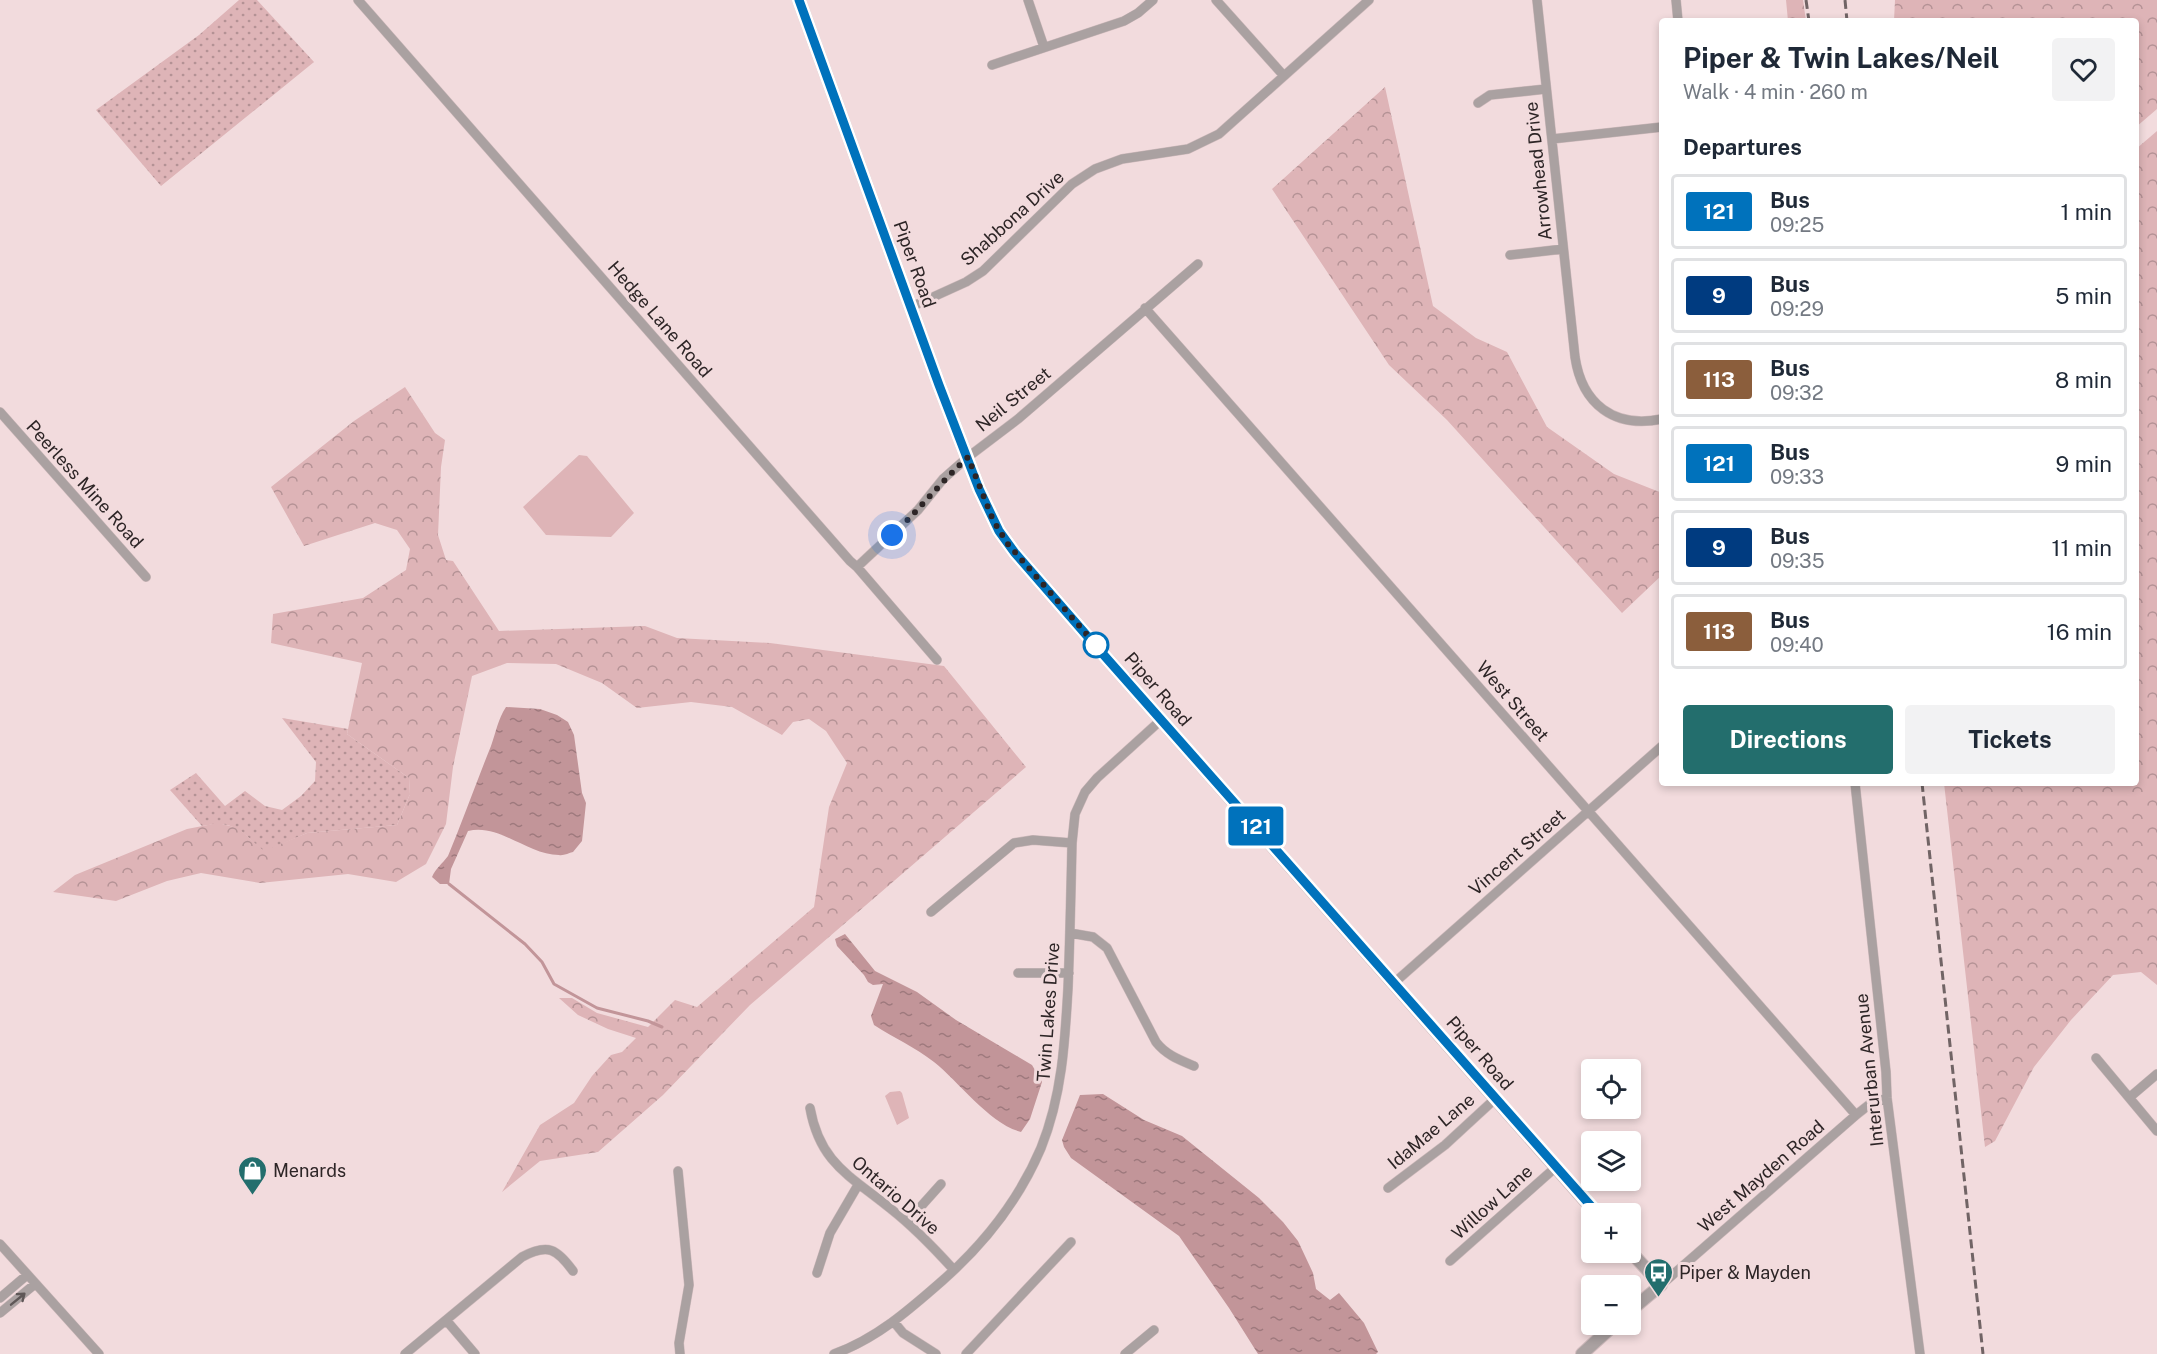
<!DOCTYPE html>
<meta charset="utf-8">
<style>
body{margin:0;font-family:"Public Sans",sans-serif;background:#f2f2f3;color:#1f2937;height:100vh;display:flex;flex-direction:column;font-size:22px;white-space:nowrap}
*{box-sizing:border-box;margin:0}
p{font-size:20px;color:#747a83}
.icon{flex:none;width:33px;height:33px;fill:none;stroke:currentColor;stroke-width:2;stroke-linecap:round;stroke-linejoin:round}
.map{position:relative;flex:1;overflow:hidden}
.side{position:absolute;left:1659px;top:18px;width:480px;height:768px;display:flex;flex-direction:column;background:#fff;border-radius:6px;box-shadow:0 3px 9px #0003}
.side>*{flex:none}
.badge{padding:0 12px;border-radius:4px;font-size:21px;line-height:39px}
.controls{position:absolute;left:1581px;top:1059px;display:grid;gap:12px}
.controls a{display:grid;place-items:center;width:60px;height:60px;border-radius:6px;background:#fff;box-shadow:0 3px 9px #0003;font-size:30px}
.you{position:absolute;width:30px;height:30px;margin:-15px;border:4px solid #fff;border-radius:50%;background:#1a73e8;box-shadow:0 0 0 9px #1a73e833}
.map>.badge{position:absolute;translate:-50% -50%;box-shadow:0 0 0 3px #fff}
h2{padding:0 24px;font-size:22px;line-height:54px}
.round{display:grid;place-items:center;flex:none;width:63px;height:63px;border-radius:6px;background:#f2f2f3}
.overview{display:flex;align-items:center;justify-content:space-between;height:102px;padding:0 24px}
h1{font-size:28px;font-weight:700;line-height:45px}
.primary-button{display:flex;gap:12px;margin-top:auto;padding:12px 24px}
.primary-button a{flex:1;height:69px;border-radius:6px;background:#236e6d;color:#fff;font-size:24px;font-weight:700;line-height:69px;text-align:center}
.primary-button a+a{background:#f2f2f3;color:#1f2937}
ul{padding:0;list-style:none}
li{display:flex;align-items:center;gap:18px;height:75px;margin:0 12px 9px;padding:0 12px;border:3px solid #e0e1e3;border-radius:6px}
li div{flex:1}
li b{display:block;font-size:22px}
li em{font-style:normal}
li .badge{min-width:66px;font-weight:700;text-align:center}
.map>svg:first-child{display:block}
.grass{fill:url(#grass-dots)}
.forest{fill:url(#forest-crowns)}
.green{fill:#deb4b7}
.water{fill:url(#water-ripples)}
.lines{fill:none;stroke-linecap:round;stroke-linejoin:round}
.stream{stroke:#c29599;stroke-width:3}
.minor-casing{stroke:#cfbabc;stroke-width:10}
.tertiary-casing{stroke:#cfbabc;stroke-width:14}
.minor{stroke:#aaa1a1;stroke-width:9}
.tertiary{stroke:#aaa1a1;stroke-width:12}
.rail{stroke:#716465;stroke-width:3;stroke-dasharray:9 4.5;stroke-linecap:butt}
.oneway{stroke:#5f5757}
.line-casing{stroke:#fff;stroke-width:14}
.line{stroke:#0072bc;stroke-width:9}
.walk{stroke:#2d2526;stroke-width:6;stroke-dasharray:0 10.8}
.stop-dot{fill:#fff;stroke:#0072bc;stroke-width:3}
.labels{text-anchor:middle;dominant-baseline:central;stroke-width:6;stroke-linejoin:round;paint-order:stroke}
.street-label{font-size:18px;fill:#2d2526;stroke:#f2dbdd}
.poi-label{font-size:18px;fill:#2d2526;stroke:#f2dbdd;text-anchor:start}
</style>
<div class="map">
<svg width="2157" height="1354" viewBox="0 0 2157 1354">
<defs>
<pattern id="grass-dots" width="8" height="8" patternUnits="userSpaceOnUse" patternTransform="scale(1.5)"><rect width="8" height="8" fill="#deb4b7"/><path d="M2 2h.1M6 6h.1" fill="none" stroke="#b49295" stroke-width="1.8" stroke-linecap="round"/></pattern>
<pattern id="forest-crowns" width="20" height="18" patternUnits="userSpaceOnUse" patternTransform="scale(1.5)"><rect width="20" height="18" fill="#deb4b7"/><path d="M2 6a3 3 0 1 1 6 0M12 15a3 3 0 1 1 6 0" fill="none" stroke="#b49295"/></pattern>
<pattern id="water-ripples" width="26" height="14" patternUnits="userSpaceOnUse" patternTransform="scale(1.5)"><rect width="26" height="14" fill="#c29599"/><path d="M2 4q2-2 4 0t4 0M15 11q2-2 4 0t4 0" fill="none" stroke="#9e797d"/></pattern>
</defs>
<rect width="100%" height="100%" fill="#f2dbdd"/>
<path class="grass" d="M239 0H257L314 62 161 186 96 110 199 35Z
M282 718 348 729 347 734 409 778 410 794 397 825 307 833 264 852C241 831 235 820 202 826L170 790 196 773 225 806 245 791 265 806 282 810 301 796 315 781 316 762Z"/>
<path class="forest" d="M1786 0H1803L1806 21H1788Z
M1895 0H2157V109L2136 127V21H1894Z
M1385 87 1433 306 1476 338 1507 352 1547 427 1614 474 1662 493V575L1622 613 1447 420 1389 365 1272 189Z
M2157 131V985L2141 972 2113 975 2071 1020 2034 1067 1995 1141 1985 1147 1944 783H2136V149Z
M405 387 435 433 445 440 441 467 438 535 446 560 453 561 499 631 645 626 677 638 770 643 944 666 1026 767 750 1005 663 1095 598 1152 540 1161 502 1192 540 1125 574 1103 592 1076 611 1055 622 1052 636 1038 608 1029 578 1015 559 998H572L597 1013 648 1027 675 1000 697 1007 814 907 829 807 847 763 826 731 809 719 793 722 782 735 732 707 691 702 637 708 602 683 556 664 507 663 472 676 453 767 446 824 426 864 396 882 348 874 260 883 201 873 167 881 116 901 53 892 75 875 187 829 218 823 238 828 264 851 307 833 397 825 410 794 409 778 347 734 362 663 271 643 273 614 363 598 406 570 410 549 397 530 375 523 304 546 271 487 354 421Z"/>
<path class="green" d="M579 455 587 456 634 513 611 537 546 535 523 507Z
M900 1091 902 1093 909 1118 897 1125 885 1096 890 1092Z"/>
<path class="water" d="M506 707 540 709 557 715 568 722 574 735 582 793 586 803 582 841 573 852C569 853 563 856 559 855 528 855 499 823 468 831L451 869 449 884H440L432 877C436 868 442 864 448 856 463 820 476 783 491 746 496 732 498 719 506 707Z
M845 934 875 971 917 992 956 1020 1032 1065 1042 1082 1030 1119 1021 1132C990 1124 959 1082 934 1062 915 1047 894 1038 874 1025L871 1016 883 984 873 985 868 982 864 975 837 946 835 939Z
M1103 1094 1144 1120 1182 1136 1259 1198 1283 1222 1298 1241 1313 1273 1316 1289 1330 1300 1339 1293 1364 1323 1378 1352 1376 1354H1258L1229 1308 1179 1236 1071 1158 1064 1147 1062 1140 1080 1095Z"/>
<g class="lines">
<path class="stream" d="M449 884 525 944 542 962 554 984 597 1008 648 1021 662 1027"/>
<defs>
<path id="minor" d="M358 0 850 561 857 567 937 660
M1028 0 1044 47
M1216 0 1284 76
M1537 0 1575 357C1582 404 1614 429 1662 419
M1676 0 1678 21
M992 65 1124 21 1138 13 1153 0
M1478 103 1490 95 1546 89
M1552 139 1662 127
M1510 255 1563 249
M911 307 966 282 983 271 1072 184 1095 169 1122 159 1188 149 1219 134 1369 0
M1145 308 1856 1115
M0 412 146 577
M857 567 918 510 943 479 968 457 1018 419 1198 264
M1855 783 1886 1072 1887 1098 1920 1354
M931 912 1014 843 1033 840 1072 843
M1070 933 1093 937 1107 948 1156 1042C1166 1055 1180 1060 1194 1066
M1018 973H1069
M1394 983 1662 746
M2096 1058 2157 1131
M2130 1097 2157 1074
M810 1108C820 1164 851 1176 891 1209 914 1227 934 1248 954 1270
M678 1171 689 1285 679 1343 680 1354
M1388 1188 1445 1145 1496 1098
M907 1222 941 1184
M0 1244 99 1354
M1450 1261 1556 1167
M817 1273 830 1233 858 1185
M1661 1285 1856 1115 1870 1104 1887 1098
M0 1298 27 1275
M0 1313 35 1284
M446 1320 475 1354
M894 1322 903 1333 936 1354
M405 1354 522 1257C548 1243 557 1249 573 1271
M834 1354C876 1339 909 1310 942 1281 984 1244 1019 1200 1041 1148 1062 1096 1065 1042 1068 988 1070 939 1071 891 1072 843L1075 814 1085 792 1097 778 1161 720
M966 1354 1071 1242
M1125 1354 1154 1330"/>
<path id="tertiary" d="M799 0 939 385 979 489 999 531 1015 553 1102 653 1597 1214
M1630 1251 1661 1285 1630 1311
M1582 1354 1615 1324"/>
</defs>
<use href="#minor" class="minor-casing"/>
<use href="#tertiary" class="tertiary-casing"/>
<use href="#minor" class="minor"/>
<use href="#tertiary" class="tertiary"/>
<path class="rail" d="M1806 0 1809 21
M1845 0 1847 21
M1922 783 1983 1354"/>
</g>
<defs><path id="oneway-shaft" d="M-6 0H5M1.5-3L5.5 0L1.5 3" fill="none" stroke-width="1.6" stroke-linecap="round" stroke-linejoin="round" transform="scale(1.5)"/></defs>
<use class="oneway" href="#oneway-shaft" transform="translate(18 1299) rotate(-39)"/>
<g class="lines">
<defs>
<path id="line" d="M799 0 939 385 979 489 999 531 1015 553 1102 653 1598 1214"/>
</defs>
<use href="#line" class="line-casing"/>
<use href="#line" class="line"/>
<path class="walk" d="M892 535C919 510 941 482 968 457L993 520 1007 543 1096 645"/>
</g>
<defs>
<symbol id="shop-pin" viewBox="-11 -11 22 30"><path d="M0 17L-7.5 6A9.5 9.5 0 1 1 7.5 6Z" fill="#236e6d" stroke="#f2dbdd"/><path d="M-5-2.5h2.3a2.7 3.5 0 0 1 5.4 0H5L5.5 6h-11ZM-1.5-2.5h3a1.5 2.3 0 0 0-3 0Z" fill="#fff"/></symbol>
<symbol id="bus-pin" viewBox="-11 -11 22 30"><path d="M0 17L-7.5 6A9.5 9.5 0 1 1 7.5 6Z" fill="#236e6d" stroke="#f2dbdd"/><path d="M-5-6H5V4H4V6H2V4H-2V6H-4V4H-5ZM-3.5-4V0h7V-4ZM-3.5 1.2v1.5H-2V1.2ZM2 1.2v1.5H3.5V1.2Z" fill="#fff"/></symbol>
</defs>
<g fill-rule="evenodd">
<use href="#shop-pin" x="236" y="1154" width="33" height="45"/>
<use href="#bus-pin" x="1642" y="1256" width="33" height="45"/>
</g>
<circle class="stop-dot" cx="1096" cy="645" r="12"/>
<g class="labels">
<g class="street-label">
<text transform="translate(1538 171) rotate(-96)">Arrowhead Drive</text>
<text transform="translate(1012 218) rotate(-42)">Shabbona Drive</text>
<text transform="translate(915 264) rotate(70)">Piper Road</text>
<text transform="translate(660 319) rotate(49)">Hedge Lane Road</text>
<text transform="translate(1013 399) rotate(-39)">Neil Street</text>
<text transform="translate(85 484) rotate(48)">Peerless Mine Road</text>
<text transform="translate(1158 689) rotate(49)">Piper Road</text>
<text transform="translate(1513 701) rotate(49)">West Street</text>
<text transform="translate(1517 852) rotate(-41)">Vincent Street</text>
<text transform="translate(1048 1012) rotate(-86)">Twin Lakes Drive</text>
<text transform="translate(1480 1053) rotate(49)">Piper Road</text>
<text transform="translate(1869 1070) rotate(-96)">Interurban Avenue</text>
<text transform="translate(1431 1131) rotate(-40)">IdaMae Lane</text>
<text transform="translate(1761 1176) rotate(-41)">West Mayden Road</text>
<text transform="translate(896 1195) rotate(41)">Ontario Drive</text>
<text transform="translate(1492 1202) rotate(-42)">Willow Lane</text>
</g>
<g class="poi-label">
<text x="273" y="1170">Menards</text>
<text x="1679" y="1272">Piper &amp; Mayden</text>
</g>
</g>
</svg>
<div class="controls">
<a><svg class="icon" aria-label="locate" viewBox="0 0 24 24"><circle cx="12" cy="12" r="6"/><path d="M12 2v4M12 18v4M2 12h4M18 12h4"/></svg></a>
<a><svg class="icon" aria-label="layers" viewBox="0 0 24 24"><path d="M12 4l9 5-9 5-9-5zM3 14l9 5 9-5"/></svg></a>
<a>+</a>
<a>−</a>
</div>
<div class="you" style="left:892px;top:535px"></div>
<b class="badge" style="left:1256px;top:826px;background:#0072bc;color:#fff">121</b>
<section class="side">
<div class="overview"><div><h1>Piper &amp; Twin Lakes/Neil</h1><p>Walk · 4 min · 260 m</p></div><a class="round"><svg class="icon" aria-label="heart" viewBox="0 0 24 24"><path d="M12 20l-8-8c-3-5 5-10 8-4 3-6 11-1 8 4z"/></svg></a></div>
<h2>Departures</h2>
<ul>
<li><span class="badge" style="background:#0072bc;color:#fff">121</span><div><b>Bus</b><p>09:25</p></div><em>1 min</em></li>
<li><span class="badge" style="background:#003b80;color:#fff">9</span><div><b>Bus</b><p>09:29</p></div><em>5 min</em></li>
<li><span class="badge" style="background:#8b5e3c;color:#fff">113</span><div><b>Bus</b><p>09:32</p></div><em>8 min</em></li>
<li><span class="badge" style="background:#0072bc;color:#fff">121</span><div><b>Bus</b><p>09:33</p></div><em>9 min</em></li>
<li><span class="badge" style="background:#003b80;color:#fff">9</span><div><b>Bus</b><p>09:35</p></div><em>11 min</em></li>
<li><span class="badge" style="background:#8b5e3c;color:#fff">113</span><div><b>Bus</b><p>09:40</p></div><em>16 min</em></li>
</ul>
<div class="primary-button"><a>Directions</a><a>Tickets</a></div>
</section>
</div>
